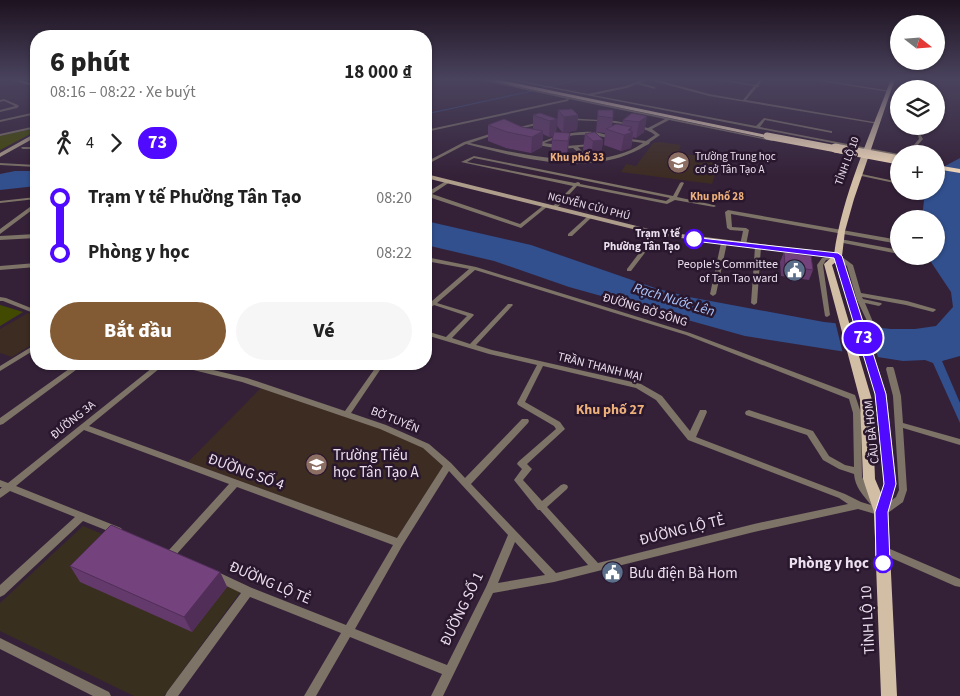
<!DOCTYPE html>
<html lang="vi">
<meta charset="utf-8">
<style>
body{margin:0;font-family:"Source Sans 3",sans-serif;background:#f6f6f6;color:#222;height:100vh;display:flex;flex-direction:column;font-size:19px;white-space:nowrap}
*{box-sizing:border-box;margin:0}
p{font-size:16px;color:#767676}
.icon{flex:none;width:28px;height:28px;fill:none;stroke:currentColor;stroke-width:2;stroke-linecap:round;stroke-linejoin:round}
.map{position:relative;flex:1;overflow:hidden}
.side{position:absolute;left:30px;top:30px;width:402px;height:340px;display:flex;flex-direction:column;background:#fff;border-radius:20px;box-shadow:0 1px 4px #0004}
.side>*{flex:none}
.badge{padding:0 10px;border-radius:16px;font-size:18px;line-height:32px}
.needle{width:32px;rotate:107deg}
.controls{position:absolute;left:890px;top:15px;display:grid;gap:10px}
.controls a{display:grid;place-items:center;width:55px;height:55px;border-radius:50%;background:#fff;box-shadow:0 1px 4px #0004;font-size:25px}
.map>.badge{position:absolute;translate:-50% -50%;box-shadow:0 0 0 2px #fff}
.legs{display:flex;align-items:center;gap:8px;height:55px;padding:0 20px;font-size:16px}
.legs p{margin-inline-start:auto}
.headline{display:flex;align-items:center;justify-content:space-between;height:85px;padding:0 20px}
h1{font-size:28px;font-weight:800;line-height:38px}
.cta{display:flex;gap:10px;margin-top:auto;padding:10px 20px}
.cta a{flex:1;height:58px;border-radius:30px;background:#825b34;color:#fff;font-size:20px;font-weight:800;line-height:58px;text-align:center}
.cta a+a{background:#f6f6f6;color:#222}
ul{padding:0 20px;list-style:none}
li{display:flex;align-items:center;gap:18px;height:55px;font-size:19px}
li i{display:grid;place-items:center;width:8px;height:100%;margin:0 6px;background:currentColor}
li i::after{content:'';width:12px;height:12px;margin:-6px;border:4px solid;border-radius:50%;background:#fff}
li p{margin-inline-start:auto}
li:first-child i{background:linear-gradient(#0000 50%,currentColor 0)}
li:last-child i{background:linear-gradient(currentColor 50%,#0000 0)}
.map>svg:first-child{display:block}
.commercial{fill:#382f1f}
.education{fill:#3d2c22}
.green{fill:#424a01}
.water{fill:#32508e}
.pier{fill:#342138}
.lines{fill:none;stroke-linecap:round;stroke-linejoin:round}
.stream{stroke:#32508e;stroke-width:1}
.street{fill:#7d7367;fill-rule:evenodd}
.secondary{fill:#ad9d8a;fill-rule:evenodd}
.primary{fill:#d2bea5;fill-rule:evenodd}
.highway{fill:#f4dbbd;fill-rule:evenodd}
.highway-bridge-far1{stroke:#f4dbbd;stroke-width:7}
.highway-bridge{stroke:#f4dbbd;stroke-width:9}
.wall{fill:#64396c}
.shaded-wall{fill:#512e58}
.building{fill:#74427d;stroke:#512e58}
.line-1{fill:#4f0aff;stroke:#fff}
.stop-1-dot{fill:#fff;stroke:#4f0aff;stroke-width:2.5}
.labels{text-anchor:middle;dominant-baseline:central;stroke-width:5;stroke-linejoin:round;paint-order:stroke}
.far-poi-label{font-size:11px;fill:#ecdfee;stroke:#29172e;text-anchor:start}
.far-neighbourhood-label{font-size:11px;font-weight:bold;fill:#eeb07b;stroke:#29172e}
.far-street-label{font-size:11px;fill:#ecdfee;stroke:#29172e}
.far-stop-label{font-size:11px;font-weight:bold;fill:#ecdfee;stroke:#29172e;text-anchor:end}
.poi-label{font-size:12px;fill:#ecdfee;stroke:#29172e;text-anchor:end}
.street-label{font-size:12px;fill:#ecdfee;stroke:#29172e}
.water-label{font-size:14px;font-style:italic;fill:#acc8ff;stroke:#29172e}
.neighbourhood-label{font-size:14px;font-weight:bold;fill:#eeb07b;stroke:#29172e}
.near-poi-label{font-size:15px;fill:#ecdfee;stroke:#29172e;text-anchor:start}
.near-street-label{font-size:15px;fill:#ecdfee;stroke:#29172e}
.near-stop-label{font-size:15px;font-weight:bold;fill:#ecdfee;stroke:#29172e;text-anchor:end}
</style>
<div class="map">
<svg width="960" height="696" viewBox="0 0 960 696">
<rect width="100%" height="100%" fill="#342138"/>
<path class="commercial" d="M83 526 241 591 164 696H134L0 631V603Z"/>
<path class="education" d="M660 142 681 145 678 153 720 159 712 184 621 172 626 164 636 166 653 143Z
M28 313 36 316V342L12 357 0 353V329Z
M261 388 378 428 421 446 443 466 397 538 188 462Z"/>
<path class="green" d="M36 128V131L0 150V136Z
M0 305 23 312 0 326Z"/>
<path class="water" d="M960 158V356L942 361 960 403V423L933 363 925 360 903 361 745 336 569 287 494 261 426 245V221L531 245 655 288 689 297 824 322 891 329H915L936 326 953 307 951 292 927 256H936V219H922L925 191H936V171Z
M15 171H36V186L0 190V174Z"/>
<path class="pier" d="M835 321 867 324 879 360 843 354Z"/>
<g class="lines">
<path class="stream" d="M539 89 582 79
M426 114 532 91"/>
<path class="street" d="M475 79H482L774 140 772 141 669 120 652 129 660 135 650 142 649 144C646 145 643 147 640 149 632 153 622 157 614 159 565 171 513 156 466 144L426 165V162L464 142 496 132 498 133 497 134 470 143C509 152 546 160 587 160L573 148C561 149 542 147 531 143 533 142 536 143 539 142 543 142 549 139 554 137 573 132 595 128 613 138L611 139C587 132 568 134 544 143L566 146 592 144 594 145 593 146 578 147 591 160C610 157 627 154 643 143L623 140V138L646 141 655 135C638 121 590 121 568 120L566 119 567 118 616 121 648 128 665 119 569 99 568 101 426 132V130L568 99Z
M504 79H512L588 94 626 86 644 79H654L709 94 743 100 754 86 711 79H721L755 85 760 79H763L759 85V87H757L746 100 880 123 878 124 709 96 649 80 640 83 655 87V89L637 84 627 88 593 95 756 126 764 118 831 131H832V133L765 120 760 127 899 154V156Z
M807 79H817L891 91 889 92Z
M4 99 18 105 19 106 17 108 0 112V110L15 106 4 101 0 102V100Z
M36 112V114L0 122V120Z
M540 122H541V124L514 130 512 129Z
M36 126V128L0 136V134Z
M917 132H919L923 139 910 154H906L919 139Z
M22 147H36V149H23L21 148Z
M474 156 673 196 680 183 682 182 684 183 677 197 714 205 716 206 714 207 675 200 667 204 577 186 556 209H554L552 208V207L573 186 461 162ZM474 158 670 198 666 201 580 184V183L578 182 575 183 467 162Z
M936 160 943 161V162L941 163 936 162Z
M0 163 36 165V167L0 165Z
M857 173 899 182V184L857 175Z
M446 181 450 182 432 194 520 224 544 205 548 206 521 228 426 196V193Z
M36 197V199L0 203V201Z
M34 204H36V207L0 234V229Z
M728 210 899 240V244L731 214 732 227 746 228 749 230 746 245 743 247 740 245 743 231 730 230 727 228 725 212Z
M589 215 591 216V218L572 236H568V234Z
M657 231 660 233 631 271H627V269L655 232Z
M36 234V238L0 240V236Z
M840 239 899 250V254L838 242 837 241Z
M724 241 727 243 716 294 713 296 710 294 721 243Z
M758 245 761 247 757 303 754 305 751 303 755 247Z
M838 254 853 265 861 293 907 301 935 309 936 310 933 312 906 305 862 297 863 299 881 303 882 304 879 306 865 303 873 322 872 323H868L857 300 847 266 837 258 826 260 823 265 830 315 827 317 825 316 817 265 822 258Z
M426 257 476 267 690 333 855 395 861 413 862 477 866 486 878 503 877 506H875L881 508 896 497 899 490 893 396 886 369 887 367H893L894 369 901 396 903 423 960 439V445L903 428 907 490 903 502 885 515 882 516 858 509 754 532 554 582 493 593 443 696H431L442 674 350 637 316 696H304L341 633 250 597 178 696H165L167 692 241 593 212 579 211 576 212 573 216 572 220 573 252 588 346 625 393 545 237 487 175 556 172 557 169 556 167 553 169 550 229 484 84 430 16 486 121 528 123 531 121 534 118 535 83 521 4 595 0 597V585L75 517 10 491 3 496 0 498V489L2 487H0V480L8 483 157 364H165L89 426 397 538 443 466 423 448 380 429 242 382 177 366V364H188L247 378 345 411 378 364H384L351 413 386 425 429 444 451 463 465 478 522 419H528L529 421 528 423 471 484 556 573 588 565 540 510H538L514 480 522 469 517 464 518 462 556 429 554 426 518 405 517 403 537 365 489 354 426 335V331L446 337 467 316 434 305 426 311V306L428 304 426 303V299L432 301 469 269 426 261ZM475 270 686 335 849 399 853 413 854 467 845 465 829 456 813 431 749 410 746 411 745 413 746 415 807 435 823 460 839 469 854 474C855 487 863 495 871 505L861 502 845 494 696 437 707 412 706 410H700L690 431 662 396 641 384 492 350 476 345 512 306 513 305 512 304H508L470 344 452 338 474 315 473 314 437 303ZM543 366 636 388 656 400 688 440 839 498 848 504 754 524 598 563 547 507 567 489 568 487 567 485 564 484 561 485 542 501 523 480 532 469 527 464 565 429 560 422 525 402ZM449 471 508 535 486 587 447 665 355 629 402 546ZM515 542 545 575 498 583Z
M36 263V267L0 270V266Z
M0 297 6 298 36 310V314L3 301H0Z
M36 344V349L0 371V366Z
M76 364H84L3 424 0 425V418Z
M883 546 960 579V587L955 586 880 553 878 550 880 547Z
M0 638 109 692 111 696H93L0 649Z"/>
<path class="secondary" d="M9 79H17L36 85V87Z
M34 134H36V137L0 157V153Z
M426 174 657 231 838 254 842 256 838 258 657 235 426 178Z"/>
<path class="primary" d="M891 79H895L854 199 845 231 842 256 886 394 896 484 888 512 897 696H881L874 512 863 479 860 400 824 264 834 255C842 195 870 136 891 79ZM836 262 876 394 884 484 881 493 875 479 872 400 832 265Z"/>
<path class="highway" d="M482 79H496L771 136 767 138Z
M936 165 960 169V173L936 169Z"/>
<path class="highway-bridge-far1" d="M767 136 842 150"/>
<path class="highway-bridge" d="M835 148 899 160"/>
</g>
<path class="wall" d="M558 110 578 115 577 130 563 133H570L568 149 566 157 551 156 552 140 553 136 549 137 543 134 542 147 531 153 506 148 488 141V125L522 127 533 129V115L557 119 556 132 563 133 557 126Z
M598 110 613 118 612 126 622 125 623 120 647 116 644 132 636 138 633 137 631 148 621 151 604 145 605 133 596 132Z
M585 134 603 140 601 156 591 158 583 150Z
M784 252 813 270 809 280 781 276 780 262Z
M70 566 220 572 227 587 192 632 80 582Z"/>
<path class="shaded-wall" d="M578 115 577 130 563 133 564 117Z
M647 116 644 132 636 138 639 122Z
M557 119 556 135 549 137 550 121Z
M632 127 631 132H633L631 148 621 151 624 135 628 130Z
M543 131 542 147 531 153 532 137Z
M570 133 568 149 566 157 568 141Z
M603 140 601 156 591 158 593 141Z
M220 572 227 587 192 632 184 617Z"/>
<path class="building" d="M572 109 578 115 564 117 558 110Z
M598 110H613V118L598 116Z
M540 113 557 119 550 121 533 115Z
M632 113 647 116 639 122 623 120Z
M504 119 522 127 543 131 532 137 507 132 488 125Z
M616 124 632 127 628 130 633 132 624 135 606 129Z
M554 132 570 133 568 141 552 140Z
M595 132 603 140 593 141 585 134Z
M784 252 811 256 813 270 785 266Z
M111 525 220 572 184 617 70 566Z"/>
<linearGradient id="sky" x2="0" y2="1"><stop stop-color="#1d121f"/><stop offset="0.45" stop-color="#4a435e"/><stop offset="1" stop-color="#4a435e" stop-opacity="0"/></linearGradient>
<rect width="960" height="177" fill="url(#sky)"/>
<path class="line-1" d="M691 237 838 253 842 256 886 394 896 484 888 512 890 563 888 568 883 569 879 568 876 563 875 512 884 484 875 394 834 258 694 241H691Z"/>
<defs>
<symbol id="school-disc" viewBox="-11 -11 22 22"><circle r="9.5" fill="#8d6e63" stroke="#29172e"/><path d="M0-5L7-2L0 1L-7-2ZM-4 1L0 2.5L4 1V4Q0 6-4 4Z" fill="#fff"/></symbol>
<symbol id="civic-disc" viewBox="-11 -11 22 22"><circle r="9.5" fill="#5c6f8a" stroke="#29172e"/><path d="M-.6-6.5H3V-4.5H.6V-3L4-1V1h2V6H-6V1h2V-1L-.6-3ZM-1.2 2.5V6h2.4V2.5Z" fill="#fff"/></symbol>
</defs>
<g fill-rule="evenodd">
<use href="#school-disc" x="666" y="150" width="25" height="25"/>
<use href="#civic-disc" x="782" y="258" width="25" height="25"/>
<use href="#school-disc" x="304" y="452" width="25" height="25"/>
<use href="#civic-disc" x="600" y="560" width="25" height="25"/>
</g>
<g class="stop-1-dot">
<circle cx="694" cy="239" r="9"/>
<circle cx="883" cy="563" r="9"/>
</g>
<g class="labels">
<g class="far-poi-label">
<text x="695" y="156">Trường Trung học<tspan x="695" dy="13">cơ sở Tân Tạo A</tspan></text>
</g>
<g class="far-neighbourhood-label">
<text x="577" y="157">Khu phố 33</text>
<text x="717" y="196">Khu phố 28</text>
</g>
<g class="far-street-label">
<text transform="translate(847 161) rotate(-70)">TỈNH LỘ 10</text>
<text transform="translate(589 206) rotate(14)">NGUYỄN CỬU PHÚ</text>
</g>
<g class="far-stop-label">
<text x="680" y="233">Trạm Y tế<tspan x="680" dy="13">Phường Tân Tạo</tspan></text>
</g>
<g class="poi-label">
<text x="778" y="264">People's Committee<tspan x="778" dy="14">of Tan Tao ward</tspan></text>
</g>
<g class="street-label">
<text transform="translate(645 310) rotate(17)">ĐƯỜNG BỜ SÔNG</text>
<text transform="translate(600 367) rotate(14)">TRẦN THANH MẠI</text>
<text transform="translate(73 420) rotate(-39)">ĐƯỜNG 3A</text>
<text transform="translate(395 420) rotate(22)">BỜ TUYẾN</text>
<text transform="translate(872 432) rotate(-96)">CẦU BÀ HOM</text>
</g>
<g class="water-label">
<text transform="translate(674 300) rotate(17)">Rạch Nước Lên</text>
</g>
<g class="neighbourhood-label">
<text x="610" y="410">Khu phố 27</text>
</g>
<g class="near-poi-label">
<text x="333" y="455">Trường Tiểu<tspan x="333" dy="17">học Tân Tạo A</tspan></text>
<text x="629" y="573">Bưu điện Bà Hom</text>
</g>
<g class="near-street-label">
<text transform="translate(246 472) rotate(20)">ĐƯỜNG SỐ 4</text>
<text transform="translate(682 530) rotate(-14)">ĐƯỜNG LỘ TẺ</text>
<text transform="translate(270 583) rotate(23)">ĐƯỜNG LỘ TẺ</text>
<text transform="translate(462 609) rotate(-64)">ĐƯỜNG SỐ 1</text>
<text transform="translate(868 620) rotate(-93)">TỈNH LỘ 10</text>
</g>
<g class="near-stop-label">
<text x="869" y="563">Phòng y học</text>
</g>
</g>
</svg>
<div class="controls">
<a><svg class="needle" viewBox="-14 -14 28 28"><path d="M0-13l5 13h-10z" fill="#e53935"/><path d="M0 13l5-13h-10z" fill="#767676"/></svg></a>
<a><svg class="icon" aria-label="layers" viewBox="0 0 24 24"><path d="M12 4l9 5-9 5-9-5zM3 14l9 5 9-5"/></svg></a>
<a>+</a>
<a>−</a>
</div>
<b class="badge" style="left:863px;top:338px;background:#4f0aff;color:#fff">73</b>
<section class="side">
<div class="headline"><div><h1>6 phút</h1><p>08:16 – 08:22 · Xe buýt</p></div><b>18 000 ₫</b></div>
<div class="legs"><svg class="icon" aria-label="walk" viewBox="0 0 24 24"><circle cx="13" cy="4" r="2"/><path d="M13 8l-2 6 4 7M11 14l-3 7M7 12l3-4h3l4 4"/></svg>4<svg class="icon" aria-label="forward" viewBox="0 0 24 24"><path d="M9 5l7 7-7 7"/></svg><b class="badge" style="background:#4f0aff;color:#fff">73</b></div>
<ul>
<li><i style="color:#4f0aff"></i><b>Trạm Y tế Phường Tân Tạo</b><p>08:20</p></li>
<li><i style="color:#4f0aff"></i><b>Phòng y học</b><p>08:22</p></li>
</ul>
<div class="cta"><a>Bắt đầu</a><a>Vé</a></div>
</section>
</div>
